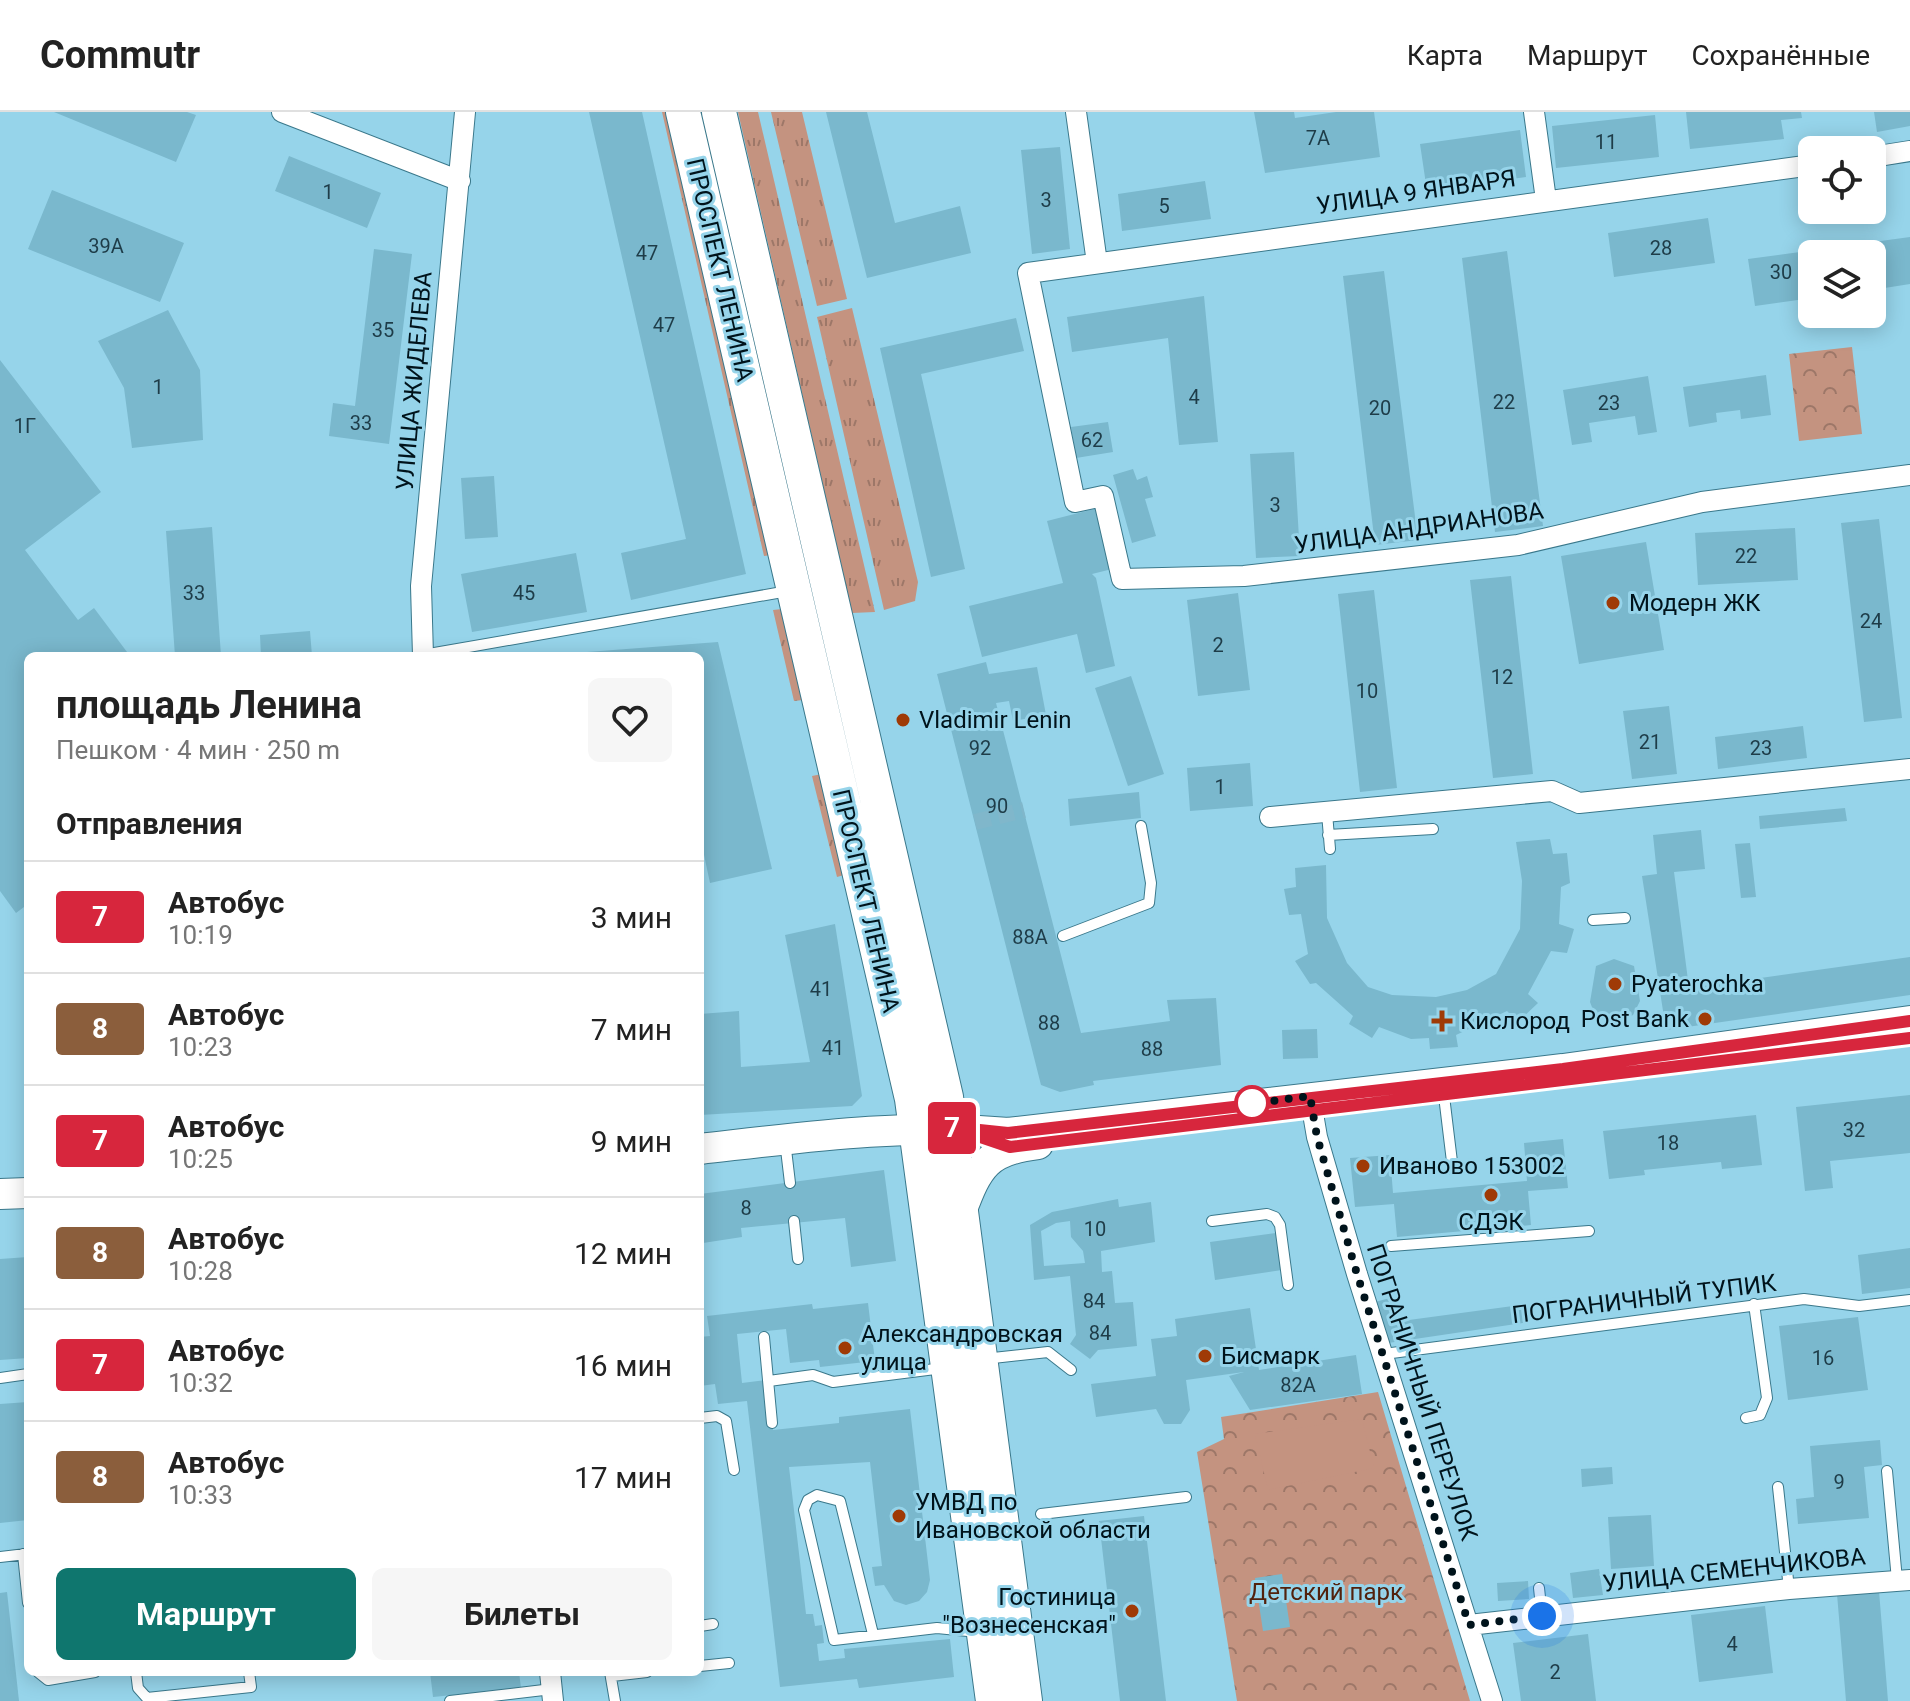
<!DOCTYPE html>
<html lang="ru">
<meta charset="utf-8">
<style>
body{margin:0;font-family:Roboto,sans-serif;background:#f6f6f6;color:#222;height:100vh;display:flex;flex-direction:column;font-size:30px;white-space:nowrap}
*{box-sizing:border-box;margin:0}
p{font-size:26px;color:#767676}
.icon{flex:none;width:44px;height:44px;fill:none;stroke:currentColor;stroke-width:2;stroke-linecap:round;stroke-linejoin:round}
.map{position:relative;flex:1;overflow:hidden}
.side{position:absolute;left:24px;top:540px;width:680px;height:1024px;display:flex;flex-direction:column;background:#fff;border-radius:12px;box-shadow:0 4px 20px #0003}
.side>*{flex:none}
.badge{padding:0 16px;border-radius:6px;font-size:28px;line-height:52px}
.controls{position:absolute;left:1798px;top:24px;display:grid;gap:16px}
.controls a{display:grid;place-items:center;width:88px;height:88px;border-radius:12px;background:#fff;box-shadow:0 4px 20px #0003;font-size:40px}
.you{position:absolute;width:40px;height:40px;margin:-20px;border:6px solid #fff;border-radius:50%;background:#1a73e8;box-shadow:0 0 0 12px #1a73e833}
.map>.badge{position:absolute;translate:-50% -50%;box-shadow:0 0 0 4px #fff}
h2{padding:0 32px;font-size:30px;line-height:72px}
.round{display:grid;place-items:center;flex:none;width:84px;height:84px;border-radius:12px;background:#f6f6f6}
.head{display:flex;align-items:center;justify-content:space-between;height:136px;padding:0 32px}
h1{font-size:38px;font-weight:700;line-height:60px}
.cta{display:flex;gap:16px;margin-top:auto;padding:16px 32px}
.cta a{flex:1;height:92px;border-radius:12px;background:#0f766e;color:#fff;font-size:32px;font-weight:700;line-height:92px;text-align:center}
.cta a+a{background:#f6f6f6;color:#222}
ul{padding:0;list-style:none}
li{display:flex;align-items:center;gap:24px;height:112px;padding:0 32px;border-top:2px solid #e0e0e0}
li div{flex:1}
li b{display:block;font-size:30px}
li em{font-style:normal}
li .badge{min-width:88px;font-weight:700;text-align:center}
header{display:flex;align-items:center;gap:48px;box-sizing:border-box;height:112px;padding:0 40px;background:#fff;border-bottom:2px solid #e0e0e0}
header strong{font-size:38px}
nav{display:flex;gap:44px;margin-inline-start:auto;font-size:28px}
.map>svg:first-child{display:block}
.grass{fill:url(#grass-tufts)}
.park{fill:url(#park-crowns)}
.pitch{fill:#c49380}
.building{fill:#7ab8cd;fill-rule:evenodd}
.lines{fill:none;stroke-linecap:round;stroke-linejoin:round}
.pedestrian-tunnel{stroke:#80b7cb;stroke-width:16;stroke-dasharray:16 8;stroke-linecap:butt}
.service-casing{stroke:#3a788b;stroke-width:12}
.minor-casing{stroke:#3a788b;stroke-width:22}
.secondary-casing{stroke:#3a788b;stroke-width:32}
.trunk-casing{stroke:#3a788b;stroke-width:36}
.service{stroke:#fff;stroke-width:10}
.minor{stroke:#fff;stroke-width:20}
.secondary{stroke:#fff;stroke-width:30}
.trunk{stroke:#fff;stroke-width:34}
.line-casing{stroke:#fff;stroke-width:18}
.line{stroke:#d7263d;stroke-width:12}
.walk{stroke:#00131b;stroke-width:8;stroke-dasharray:0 14.4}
.poi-dot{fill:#9f3a06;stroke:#96d4ea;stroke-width:3}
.stop-dot{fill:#fff;stroke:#d7263d;stroke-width:4}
.labels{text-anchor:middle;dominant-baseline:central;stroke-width:6;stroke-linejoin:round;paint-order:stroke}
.number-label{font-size:20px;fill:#1e3c48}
.street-label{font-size:24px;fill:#00131b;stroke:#96d4ea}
.poi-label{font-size:24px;fill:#00131b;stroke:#96d4ea;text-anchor:start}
.park-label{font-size:24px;fill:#52210c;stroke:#96d4ea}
</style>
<header>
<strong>Commutr</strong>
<nav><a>Карта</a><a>Маршрут</a><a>Сохранённые</a></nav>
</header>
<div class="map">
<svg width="1910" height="1589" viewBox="0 0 1910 1589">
<defs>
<pattern id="grass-tufts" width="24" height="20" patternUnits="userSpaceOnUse" patternTransform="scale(2)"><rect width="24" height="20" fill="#c49380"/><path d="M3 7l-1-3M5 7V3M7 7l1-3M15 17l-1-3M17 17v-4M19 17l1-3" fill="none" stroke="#9d7768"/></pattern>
<pattern id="park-crowns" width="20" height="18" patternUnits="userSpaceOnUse" patternTransform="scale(2)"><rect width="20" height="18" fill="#c49380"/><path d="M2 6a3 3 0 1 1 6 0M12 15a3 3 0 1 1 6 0" fill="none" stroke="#9d7768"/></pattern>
</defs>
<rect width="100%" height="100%" fill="#96d4ea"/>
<path class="grass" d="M662 0H678L779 442 764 444Z
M738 0H758L875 500 852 501Z
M771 0H802L847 187 817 194Z
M852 196 918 470 915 489 884 498 817 205Z
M782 497 803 588 794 589 773 498Z
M822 662 844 763 837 765 812 664Z"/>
<path class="park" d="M1852 235 1862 322 1799 329 1789 242Z
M1378 1280 1470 1589H1237L1197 1340 1224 1327 1221 1305Z"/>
<path class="pitch" d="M1362 1307 1374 1356 1268 1378 1255 1322Z"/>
<path class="building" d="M54 0H187L196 3 176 50Z
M589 0H642L746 462 631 488 621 441 686 427Z
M826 0H867L895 111 960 94 971 141 867 166Z
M1254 0H1294L1295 6 1336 0H1374L1380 45 1265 61Z
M1686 0H1801L1802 6 1781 8 1784 27 1690 37Z
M1874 0H1910V14L1877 20Z
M1655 3 1659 45 1556 56 1552 14Z
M1520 18 1526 65 1427 79 1420 32Z
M1060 35 1070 137 1032 142 1021 38Z
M289 44 381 81 367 116 275 79Z
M1205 69 1211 107 1122 119 1118 82Z
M52 78 184 131 160 190 28 137Z
M1708 106 1715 151 1614 165 1608 121Z
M1910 125V172L1872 178V142H1812V186L1755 194 1748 147Z
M374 137 412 142 389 332 329 324 333 291 355 294Z
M1507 139 1543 414 1495 420 1462 146Z
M1384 159 1418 428 1375 433 1343 164Z
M1204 184 1218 330 1179 333 1168 226 1072 240 1067 205Z
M168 198 200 258 203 328 132 336 124 276 98 229Z
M1016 206 1024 239 921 262 965 457 931 465 880 236Z
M0 248 101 380 25 438 78 508 94 496 130 544H28V792L16 801 0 779Z
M1766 263 1771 303 1741 307 1740 298 1716 301 1717 310 1689 315 1683 275Z
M1648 264 1657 320 1638 323 1635 304 1589 311 1592 330 1572 333 1563 278Z
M1108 310 1113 340 1076 346 1071 315Z
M1294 340 1300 444 1256 446 1250 342Z
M1133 357 1137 368 1147 364 1153 385 1145 387 1156 424 1132 431 1113 363Z
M494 364 498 425 465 427 461 366Z
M1098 396 1112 457 1092 462 1096 466 1115 554 1086 561 1077 522 982 545 969 494 1063 471 1047 409Z
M1879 407 1902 606 1864 610 1841 411Z
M212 415 221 544H175L166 419Z
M1795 416 1798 468 1698 473 1695 421Z
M1646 430 1664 538 1579 552 1561 444Z
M576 441 587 500 472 520 461 462Z
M1511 464 1533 662 1493 666 1470 468Z
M1374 478 1397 676 1360 680 1338 482Z
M1238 481 1250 578 1198 584 1187 488Z
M310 519 312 544H261L260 523Z
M718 530 772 757 710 771 700 724V544L561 542Z
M986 550 989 562 1037 555 1046 603 1013 609 1009 589 996 591 1081 921 1170 909 1167 888 1216 886 1221 953 1093 969 1094 973 1060 980 1041 973 937 562Z
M1131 564 1164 662 1128 674 1095 576Z
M1669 594 1677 662 1632 667 1623 599Z
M1803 614 1807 646 1718 657 1715 625Z
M1250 651 1253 694 1190 699 1187 656Z
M1139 680 1141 706 1070 714 1068 687Z
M1845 696 1847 709 1760 717 1759 704Z
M1701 718 1705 757 1674 760 1689 876 1910 845V883L1666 918 1642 764 1657 762 1653 723Z
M1550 727 1553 742 1567 741 1570 771 1561 775 1559 812 1574 817 1567 841 1551 839 1528 882 1538 891 1518 910 1507 899 1456 923 1458 935 1430 937 1429 926 1411 927 1379 915 1372 926 1349 912 1353 904 1316 871 1310 872 1295 849 1308 842 1301 802 1289 803 1284 777 1296 775 1295 756 1326 753 1327 806 1347 851 1368 875 1392 883 1436 885 1467 878 1496 862 1520 817 1522 769 1516 730Z
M1750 731 1756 785 1741 786 1735 732Z
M835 812 862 984 852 994 700 1003V902L739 899 741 955 810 950 785 823Z
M1614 847 1634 854 1640 889 1633 903 1620 910 1610 911 1595 903 1590 890 1596 854Z
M1317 917 1318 946 1283 947 1282 918Z
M1910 983V1041L1830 1049 1833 1076 1805 1079 1796 995Z
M1756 1003 1762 1053 1722 1057 1721 1050 1644 1058 1645 1063 1609 1067 1603 1019Z
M1563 1027 1568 1076 1528 1079 1531 1113 1397 1125 1394 1092 1355 1095 1350 1046 1390 1043 1393 1081 1527 1069 1524 1031Z
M884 1058 896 1149 851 1155 845 1106 741 1116 742 1125 703 1131 700 1082Z
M1118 1087 1119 1095 1151 1090 1155 1130 1101 1139 1102 1160 1112 1159 1115 1191 1133 1190 1137 1234 1098 1238 1090 1247 1070 1232 1076 1223 1070 1164 1034 1168 1030 1113 1052 1100ZM1070 1109 1071 1125 1083 1139 1085 1151 1044 1154 1041 1119 1056 1111Z
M1276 1121 1282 1158 1215 1168 1210 1130Z
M1910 1136V1176L1862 1182 1858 1143Z
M28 1145V1246L0 1248V1147Z
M1390 1186 1394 1210 1528 1192 1530 1210 1388 1231 1375 1190Z
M868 1191 875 1249 820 1255 819 1248 790 1251 786 1217 737 1222 742 1271 767 1268 773 1318 839 1311V1305L910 1297 930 1468 927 1480 919 1489 906 1493 894 1489 884 1473 875 1474 872 1455 882 1454 870 1350 789 1355 806 1502H813L815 1514 822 1513 824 1531 817 1532 819 1549 845 1546 844 1537 950 1527 954 1565 859 1576 857 1567 780 1575 747 1289 718 1292 715 1272 700 1274V1225L710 1224 707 1204 812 1192 813 1197Z
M1250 1196 1259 1258 1356 1243 1362 1282 1250 1298 1229 1264 1244 1260 1186 1268 1190 1298 1181 1312H1164L1156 1297 1096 1305 1091 1272 1156 1264 1151 1227 1177 1224 1175 1207Z
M1858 1205 1868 1278 1788 1288 1779 1214Z
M28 1290V1408L0 1411V1292Z
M1880 1328 1882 1353 1864 1355 1869 1406 1798 1412 1796 1387 1814 1385 1810 1334Z
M1612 1355 1613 1372 1582 1375 1581 1357Z
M1651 1403 1654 1454 1611 1457 1608 1405Z
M1144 1404 1166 1589H1120L1099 1409Z
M1599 1457 1603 1483 1573 1486 1570 1461Z
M1282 1462 1290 1515 1263 1519 1255 1466Z
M1528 1469 1529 1487 1498 1489 1497 1471Z
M1879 1479 1888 1589H1846L1837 1482Z
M7 1480 19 1589H0V1481Z
M1765 1494 1773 1561 1699 1570 1691 1503Z
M1588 1522 1596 1589H1521L1513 1531Z
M430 1560H519L521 1576 433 1585Z"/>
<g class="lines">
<path class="pedestrian-tunnel" d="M975 710 1024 698"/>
<defs>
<path id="service" d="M423 543 788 479
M1327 701 1330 737
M1328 723 1433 717
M1593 808 1625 806
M1063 824 1149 791 1151 771 1141 714
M1444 984 1453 1058
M785 1029 790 1071
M794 1109 798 1147
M1212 1109 1267 1102 1275 1105 1280 1113 1288 1173
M1391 1134 1589 1119
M764 1225 772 1311
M1384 1242 1804 1187 1859 1194 1910 1188
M984 1247 1048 1240 1071 1258
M0 1266 28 1262
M769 1269 813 1263 833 1270 943 1256
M700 1306 717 1304 726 1309 734 1358
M1746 1306 1760 1303 1767 1286 1754 1192
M1887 1359 1897 1468
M1778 1375 1789 1477
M1041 1402 1186 1385
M23 1442 28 1491
M0 1445 26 1442
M1539 1476 1542 1504
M700 1514 713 1512
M873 1522 840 1389 817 1383 808 1388 804 1398 834 1528 937 1516 978 1520
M700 1554 729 1551
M38 1560 48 1568 95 1560
M136 1560 138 1576 147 1586 251 1575 249 1560
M610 1560 615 1589
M612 1564 647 1560
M450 1589 552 1577"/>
<path id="minor" d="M282 0 460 69
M1076 0 1097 151
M1534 0 1546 88
M1872 45 1910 39
M1812 53 1028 161 1075 390 1103 384 1122 467 1244 464 1518 433 1702 390 1910 363
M423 544 421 474 465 0
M1270 705 1552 679 1579 691 1910 657
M1310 984 1317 1025 1357 1162 1492 1589
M1469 1513 1789 1477 1910 1468
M550 1560 553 1589"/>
<path id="secondary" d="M700 1037C805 1025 902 1011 1008 1021L1563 957 1910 909
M0 1082 28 1081
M961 1100C978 1054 987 1038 1038 1032"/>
<path id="trunk" d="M683 0 912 987 993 1589
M719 0 946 985 1025 1589"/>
</defs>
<use href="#service" class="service-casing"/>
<use href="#minor" class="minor-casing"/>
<use href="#secondary" class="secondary-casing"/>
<use href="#trunk" class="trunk-casing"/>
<use href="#service" class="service"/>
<use href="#minor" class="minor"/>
<use href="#secondary" class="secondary"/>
<use href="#trunk" class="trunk"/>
</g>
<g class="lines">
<defs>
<path id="line" d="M1910 909 1563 957 1008 1021 951 1015 1010 1035 1910 926"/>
</defs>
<use href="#line" class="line-casing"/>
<use href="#line" class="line"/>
<path class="walk" d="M1252 991 1249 992 1310 984 1317 1025 1357 1162 1469 1513 1542 1504"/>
</g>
<g class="poi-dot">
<circle cx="1613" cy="491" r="8"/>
<circle cx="903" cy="608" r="8"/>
<circle cx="1615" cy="872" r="8"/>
<circle cx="1705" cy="907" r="8"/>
<path d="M1438 897h8v8h8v8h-8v8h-8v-8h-8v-8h8z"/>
<circle cx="1363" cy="1054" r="8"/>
<circle cx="1491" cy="1083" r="8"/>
<circle cx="845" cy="1236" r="8"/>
<circle cx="1205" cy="1244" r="8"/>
<circle cx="899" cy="1404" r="8"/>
<circle cx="1132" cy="1499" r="8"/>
</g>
<circle class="stop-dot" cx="1252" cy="991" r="16"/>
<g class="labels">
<g class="number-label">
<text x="1318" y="26">7А</text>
<text x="1606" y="30">11</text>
<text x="328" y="80">1</text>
<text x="1046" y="88">3</text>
<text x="1164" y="94">5</text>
<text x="106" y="134">39А</text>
<text x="1661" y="136">28</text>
<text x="647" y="141">47</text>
<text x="1781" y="160">30</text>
<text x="664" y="213">47</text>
<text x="383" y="218">35</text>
<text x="158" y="275">1</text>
<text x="1194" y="285">4</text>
<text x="1504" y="290">22</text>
<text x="1609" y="291">23</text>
<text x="1380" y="296">20</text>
<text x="361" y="311">33</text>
<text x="25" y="314">1Г</text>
<text x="1092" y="328">62</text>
<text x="1275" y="393">3</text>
<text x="1746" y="444">22</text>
<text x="194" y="481">33</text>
<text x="524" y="481">45</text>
<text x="1871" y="509">24</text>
<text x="1218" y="533">2</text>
<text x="1502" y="565">12</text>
<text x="1367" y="579">10</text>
<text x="1650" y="630">21</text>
<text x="980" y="636">92</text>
<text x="1761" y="636">23</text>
<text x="1220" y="675">1</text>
<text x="997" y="694">90</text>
<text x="1030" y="825">88А</text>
<text x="821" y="877">41</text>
<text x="1049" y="911">88</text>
<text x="833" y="936">41</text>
<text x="1152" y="937">88</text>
<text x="1854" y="1018">32</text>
<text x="1668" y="1031">18</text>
<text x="746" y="1096">8</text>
<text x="1095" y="1117">10</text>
<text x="1094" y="1189">84</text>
<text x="1100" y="1221">84</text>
<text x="1823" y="1246">16</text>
<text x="1298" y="1273">82А</text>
<text x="1839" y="1370">9</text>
<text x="1732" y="1532">4</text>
<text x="1555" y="1560">2</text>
</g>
<g class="street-label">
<text transform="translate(1416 80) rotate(-8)">УЛИЦА 9 ЯНВАРЯ</text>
<text transform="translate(720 158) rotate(77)">ПРОСПЕКТ ЛЕНИНА</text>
<text transform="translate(414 269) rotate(-85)">УЛИЦА ЖИДЕЛЕВА</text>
<text transform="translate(1419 416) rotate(-8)">УЛИЦА АНДРИАНОВА</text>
<text transform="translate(866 789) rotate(77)">ПРОСПЕКТ ЛЕНИНА</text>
<text transform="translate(1644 1187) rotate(-7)">ПОГРАНИЧНЫЙ ТУПИК</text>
<text transform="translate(1422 1280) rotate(72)">ПОГРАНИЧНЫЙ ПЕРЕУЛОК</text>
<text transform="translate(1734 1458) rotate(-6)">УЛИЦА СЕМЕНЧИКОВА</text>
</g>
<g class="poi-label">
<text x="1629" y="491">Модерн ЖК</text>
<text x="919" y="608">Vladimir Lenin</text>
<text x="1631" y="872">Pyaterochka</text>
<text x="1689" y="907" text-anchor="end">Post Bank</text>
<text x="1460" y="909">Кислород</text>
<text x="1379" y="1054">Иваново 153002</text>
<text x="1491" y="1110" text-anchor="middle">СДЭК</text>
<text x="861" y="1222">Александровская<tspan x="861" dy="28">улица</tspan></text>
<text x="1221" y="1244">Бисмарк</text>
<text x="915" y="1390">УМВД по<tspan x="915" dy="28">Ивановской области</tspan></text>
<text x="1116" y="1485" text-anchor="end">Гостиница<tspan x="1116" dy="28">"Вознесенская"</tspan></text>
</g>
<g class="park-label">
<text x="1326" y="1480">Детский парк</text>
</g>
</g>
</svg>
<div class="controls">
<a><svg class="icon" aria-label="locate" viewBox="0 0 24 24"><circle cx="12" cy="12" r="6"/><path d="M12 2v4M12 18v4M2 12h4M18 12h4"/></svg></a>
<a><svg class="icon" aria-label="layers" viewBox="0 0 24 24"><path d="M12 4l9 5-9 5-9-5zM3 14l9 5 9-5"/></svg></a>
</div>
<div class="you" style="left:1542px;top:1504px"></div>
<b class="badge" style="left:952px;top:1016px;background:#d7263d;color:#fff">7</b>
<section class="side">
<div class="head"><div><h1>площадь Ленина</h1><p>Пешком · 4 мин · 250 m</p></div><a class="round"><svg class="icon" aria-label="heart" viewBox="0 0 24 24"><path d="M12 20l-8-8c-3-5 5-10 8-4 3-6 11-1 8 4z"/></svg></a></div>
<h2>Отправления</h2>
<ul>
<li><span class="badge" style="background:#d7263d;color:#fff">7</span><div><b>Автобус</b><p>10:19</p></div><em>3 мин</em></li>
<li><span class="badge" style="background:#8b5e3c;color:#fff">8</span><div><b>Автобус</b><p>10:23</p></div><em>7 мин</em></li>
<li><span class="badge" style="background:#d7263d;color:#fff">7</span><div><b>Автобус</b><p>10:25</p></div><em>9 мин</em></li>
<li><span class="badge" style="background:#8b5e3c;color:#fff">8</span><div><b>Автобус</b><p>10:28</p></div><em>12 мин</em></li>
<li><span class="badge" style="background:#d7263d;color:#fff">7</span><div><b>Автобус</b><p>10:32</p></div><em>16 мин</em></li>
<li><span class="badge" style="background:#8b5e3c;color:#fff">8</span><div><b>Автобус</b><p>10:33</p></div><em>17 мин</em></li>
</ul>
<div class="cta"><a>Маршрут</a><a>Билеты</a></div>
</section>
</div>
